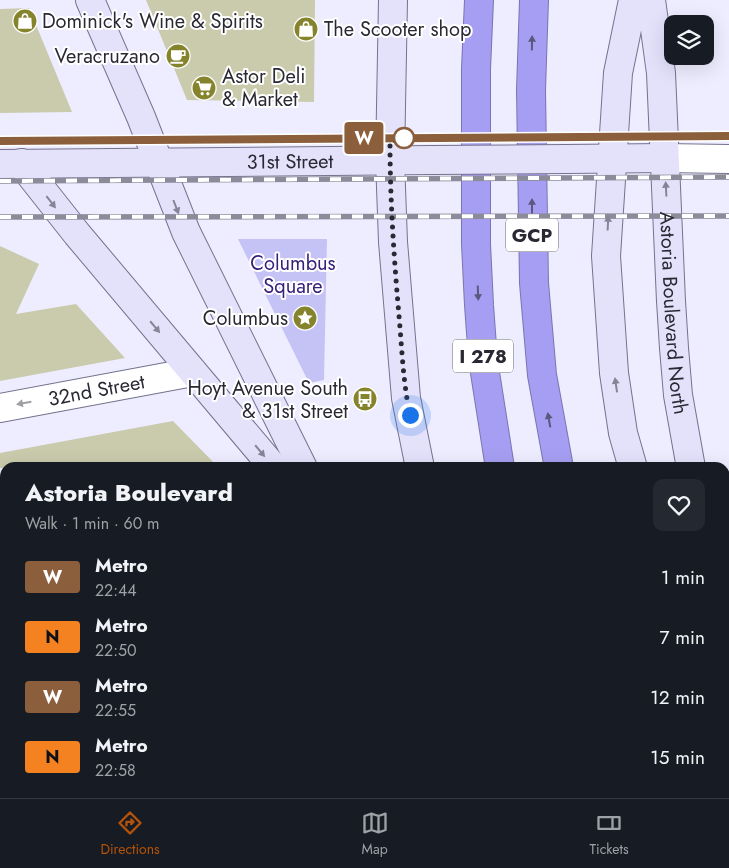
<!DOCTYPE html>
<meta charset="utf-8">
<style>
body{margin:0;font-family:Jost,sans-serif;background:#242831;color:#f1f3f6;height:100vh;display:flex;flex-direction:column;font-size:19px;white-space:nowrap}
*{box-sizing:border-box;margin:0}
p{font-size:16px;color:#9ea1a6}
.icon{flex:none;width:28px;height:28px;fill:none;stroke:currentColor;stroke-width:2;stroke-linecap:round;stroke-linejoin:round}
.map{position:relative;flex:1;overflow:hidden}
.details{position:absolute;left:0px;top:462px;width:730px;height:336px;display:flex;flex-direction:column;background:#171b24;border-radius:15px 15px 0 0;box-shadow:0 5px 20px #0002}
.details>*{flex:none}
.badge{padding:0 10px;border-radius:4px;font-size:18px;line-height:32px}
.fabs{position:absolute;left:664px;top:15px;display:grid;gap:10px}
.fabs a{display:grid;place-items:center;width:50px;height:50px;border-radius:10px;background:#171b24;box-shadow:0 5px 20px #0002;font-size:25px}
.you{position:absolute;width:25px;height:25px;margin:-12px;border:4px solid #fff;border-radius:50%;background:#1a73e8;box-shadow:0 0 0 8px #1a73e833}
.map>.badge{position:absolute;translate:-50% -50%;box-shadow:0 0 0 2px #fff}
.round{display:grid;place-items:center;flex:none;width:52px;height:52px;border-radius:10px;background:#242831}
.summary{display:flex;align-items:center;justify-content:space-between;height:85px;padding:0 25px}
h1{font-size:24px;font-weight:800;line-height:38px}
ul{padding:0;list-style:none}
li{display:flex;align-items:center;gap:15px;height:60px;padding:0 25px}
li div{flex:1}
li b{display:block;font-size:19px}
li em{font-style:normal}
li .badge{min-width:55px;font-weight:700;text-align:center}
.dock{display:flex;justify-content:space-around;align-items:center;height:70px;border-top:1px solid #363941;background:#171b24;font-size:14px;color:#9ea1a6}
.dock a{display:grid;justify-items:center;gap:2px}
.dock .active{color:#b45309}
.map>svg:first-child{display:block}
.green{fill:#c5c2f5}
.building{fill:#cacaad}
.lines{fill:none;stroke-linecap:round;stroke-linejoin:round}
.minor-casing{stroke:#74728d;stroke-width:30}
.tertiary-casing{stroke:#74728d;stroke-width:30}
.secondary-casing{stroke:#74728d;stroke-width:30}
.motorway-casing{stroke:#7a75af;stroke-width:30}
.minor{stroke:#fff;stroke-width:28}
.tertiary{stroke:#fff;stroke-width:28}
.secondary{stroke:#e4e2fb;stroke-width:28}
.motorway{stroke:#a69ef2;stroke-width:28}
.rail-casing{stroke:#8c8b9a;stroke-width:5.5}
.rail{stroke:#fff;stroke-width:4;stroke-dasharray:11;stroke-linecap:butt}
.secondary-bridge-casing{stroke:#74728d;stroke-width:30;stroke-linecap:butt}
.secondary-bridge{stroke:#e4e2fb;stroke-width:28}
.oneway{fill:#5b577f}
.oneway2{fill:#868597}
.oneway3{fill:#9f9ea3}
.line-casing{stroke:#fff;stroke-width:11}
.line{stroke:#8b5e3c;stroke-width:8}
.walk{stroke:#292833;stroke-width:5;stroke-dasharray:0 9}
.stop-dot{fill:#fff;stroke:#8b5e3c;stroke-width:2.5}
.labels{text-anchor:middle;dominant-baseline:central;stroke-width:4;stroke-linejoin:round;paint-order:stroke}
.shield{fill:#fff;stroke:#696870;stroke-width:1}
.shield-label{font-size:19px;font-weight:bold;fill:#292833}
.poi-label{font-size:20px;fill:#292833;stroke:#fff;text-anchor:start}
.street-label{font-size:20px;fill:#292833;stroke:#fff}
.park-label{font-size:20px;fill:#37207a;stroke:#fff}
</style>
<div class="map">
<svg width="729" height="798" viewBox="0 0 729 798">
<rect width="100%" height="100%" fill="#ededff"/>
<path class="green" d="M238 239H327L324 380 309 383Z"/>
<path class="building" d="M146 0H315L314 102 187 100Z
M29 8 53 66 72 112 0 113V9Z
M0 246 39 264 16 314 76 304 125 358 0 381Z
M173 421 219 468H0V453Z"/>
<g class="lines">
<defs>
<g id="minor">
<path id="s1" d="M0 408 193 372"/>
<path d="M725 490 729 489"/>
</g>
<path id="tertiary" d="M664 158 729 159"/>
<g id="secondary">
<path d="M90 0 141 117 186 232 303 468"/>
<path d="M393 0 390 160 393 242 406 398 420 468"/>
<path d="M633 0 618 73 606 256 614 373 623 433 633 468"/>
<path id="s2" d="M651 0 661 73 671 301 674 348 678 395 691 468"/>
<path d="M566 159 664 158"/>
<path d="M21 163 77 234 274 468"/>
<path id="s3" d="M0 164 433 160"/>
<path d="M725 579 729 588"/>
<path d="M0 694 5 693"/>
<path d="M495 794 497 798"/>
</g>
<path id="motorway" d="M479 0 476 69V244L479 305 483 360 500 468
M534 0 531 90 534 283 542 375 559 468
M725 685 729 692
M529 794 534 798
M633 794 635 798
M696 794 699 798"/>
</defs>
<use href="#minor" class="minor-casing"/>
<use href="#tertiary" class="tertiary-casing"/>
<use href="#secondary" class="secondary-casing"/>
<use href="#motorway" class="motorway-casing"/>
<use href="#minor" class="minor"/>
<use href="#tertiary" class="tertiary"/>
<use href="#secondary" class="secondary"/>
<use href="#motorway" class="motorway"/>
<defs>
<path id="rail" d="M0 141 729 136
M0 181 729 177
M0 217 729 216"/>
</defs>
<use href="#rail" class="rail-casing"/>
<use href="#rail" class="rail"/>
<defs>
<path id="secondary-bridge" d="M433 160 566 159"/>
</defs>
<use href="#secondary-bridge" class="secondary-bridge-casing"/>
<use href="#secondary-bridge" class="secondary-bridge"/>
</g>
<defs><path id="oneway-solid" d="M-6-.8H1V-3.2L6.5 0L1 3.2V.8H-6Z" transform="scale(1.25)"/></defs>
<g class="oneway">
<use href="#oneway-solid" transform="translate(532 43) rotate(-89)"/>
<use href="#oneway-solid" transform="translate(532 206) rotate(-90)"/>
<use href="#oneway-solid" transform="translate(478 293) rotate(88)"/>
<use href="#oneway-solid" transform="translate(549 420) rotate(-100)"/>
</g>
<g class="oneway2">
<use href="#oneway-solid" transform="translate(666 189) rotate(-93)"/>
<use href="#oneway-solid" transform="translate(51 202) rotate(52)"/>
<use href="#oneway-solid" transform="translate(176 207) rotate(69)"/>
<use href="#oneway-solid" transform="translate(608 223) rotate(-87)"/>
<use href="#oneway-solid" transform="translate(155 327) rotate(50)"/>
<use href="#oneway-solid" transform="translate(616 385) rotate(-98)"/>
<use href="#oneway-solid" transform="translate(260 451) rotate(50)"/>
</g>
<use class="oneway3" href="#oneway-solid" transform="translate(24 403) rotate(170)"/>
<g class="lines">
<defs>
<path id="line" d="M0 141 729 136"/>
</defs>
<use href="#line" class="line-casing"/>
<use href="#line" class="line"/>
<path class="walk" d="M404 138 390 143C390 200 394 258 399 316 402 349 403 382 410 415"/>
</g>
<defs>
<symbol id="shop-disc" viewBox="-11 -11 22 22"><circle r="9.5" fill="#85842d" stroke="#fff"/><path d="M-5-2.5h2.3a2.7 3.5 0 0 1 5.4 0H5L5.5 6h-11ZM-1.5-2.5h3a1.5 2.3 0 0 0-3 0Z" fill="#fff"/></symbol>
<symbol id="cafe-disc" viewBox="-11 -11 22 22"><circle r="9.5" fill="#85842d" stroke="#fff"/><path d="M-5.5-4.5H6V0H3Q3 3.5 0 3.5H-2.5Q-5.5 3.5-5.5 0ZM3-3.2v2h1.7v-2ZM-6 4.5H4V6H-6Z" fill="#fff"/></symbol>
<symbol id="supermarket-disc" viewBox="-11 -11 22 22"><circle r="9.5" fill="#85842d" stroke="#fff"/><path d="M-6-5.5h2.5l.6 2H6L4.5 2H-2.5L-4.4-4H-6ZM-1.5 3.2a1.3 1.3 0 1 0 .1 0ZM3 3.2a1.3 1.3 0 1 0 .1 0Z" fill="#fff"/></symbol>
<symbol id="sight-disc" viewBox="-11 -11 22 22"><circle r="9.5" fill="#85842d" stroke="#fff"/><path d="M0-6L1.8-2.2L6-1.7L2.9 1.2L3.7 5.4L0 3.3L-3.7 5.4L-2.9 1.2L-6-1.7L-1.8-2.2Z" fill="#fff"/></symbol>
<symbol id="bus-disc" viewBox="-11 -11 22 22"><circle r="9.5" fill="#85842d" stroke="#fff"/><path d="M-5-6H5V4H4V6H2V4H-2V6H-4V4H-5ZM-3.5-4V0h7V-4ZM-3.5 1.2v1.5H-2V1.2ZM2 1.2v1.5H3.5V1.2Z" fill="#fff"/></symbol>
</defs>
<g fill-rule="evenodd">
<use href="#shop-disc" x="11" y="7" width="28" height="28"/>
<use href="#shop-disc" x="292" y="15" width="28" height="28"/>
<use href="#cafe-disc" x="164" y="42" width="28" height="28"/>
<use href="#supermarket-disc" x="190" y="74" width="28" height="28"/>
<use href="#sight-disc" x="291" y="304" width="28" height="28"/>
<use href="#bus-disc" x="351" y="385" width="28" height="28"/>
</g>
<circle class="stop-dot" cx="404" cy="138" r="10"/>
<g class="labels">
<g class="shield">
<rect x="506" y="218.5" width="52" height="33" rx="4"/>
<rect x="453" y="339.5" width="60" height="33" rx="4"/>
</g>
<g class="shield-label">
<text x="532" y="235">GCP</text>
<text x="483" y="356">I 278</text>
</g>
<g class="poi-label">
<text x="42" y="21">Dominick's Wine &amp; Spirits</text>
<text x="324" y="29">The Scooter shop</text>
<text x="160" y="56" text-anchor="end">Veracruzano</text>
<text x="222" y="76">Astor Deli<tspan x="222" dy="23">&amp; Market</tspan></text>
<text x="288" y="318" text-anchor="end">Columbus</text>
<text x="348" y="388" text-anchor="end">Hoyt Avenue South<tspan x="348" dy="23">&amp; 31st Street</tspan></text>
</g>
<g class="street-label">
<text stroke="none"><textPath href="#s3" startOffset="290">31st Street</textPath></text>
<text stroke="none"><textPath href="#s2" startOffset="314">Astoria Boulevard North</textPath></text>
<text stroke="none"><textPath href="#s1" startOffset="98">32nd Street</textPath></text>
</g>
<g class="park-label">
<text x="293" y="263">Columbus<tspan x="293" dy="23">Square</tspan></text>
</g>
</g>
</svg>
<div class="fabs">
<a><svg class="icon" aria-label="layers" viewBox="0 0 24 24"><path d="M12 4l9 5-9 5-9-5zM3 14l9 5 9-5"/></svg></a>
</div>
<div class="you" style="left:410px;top:415px"></div>
<b class="badge" style="left:364px;top:138px;background:#8b5e3c;color:#fff">W</b>
<section class="details">
<div class="summary"><div><h1>Astoria Boulevard</h1><p>Walk · 1 min · 60 m</p></div><a class="round"><svg class="icon" aria-label="heart" viewBox="0 0 24 24"><path d="M12 20l-8-8c-3-5 5-10 8-4 3-6 11-1 8 4z"/></svg></a></div>
<ul>
<li><span class="badge" style="background:#8b5e3c;color:#fff">W</span><div><b>Metro</b><p>22:44</p></div><em>1 min</em></li>
<li><span class="badge" style="background:#f58220;color:#111">N</span><div><b>Metro</b><p>22:50</p></div><em>7 min</em></li>
<li><span class="badge" style="background:#8b5e3c;color:#fff">W</span><div><b>Metro</b><p>22:55</p></div><em>12 min</em></li>
<li><span class="badge" style="background:#f58220;color:#111">N</span><div><b>Metro</b><p>22:58</p></div><em>15 min</em></li>
</ul>
</section>
</div>
<nav class="dock">
<a class="active"><svg class="icon" aria-label="directions" viewBox="0 0 24 24"><path d="M12 3l9 9-9 9-9-9zM9 14v-3h6M13 9l2 2-2 2"/></svg>Directions</a>
<a><svg class="icon" aria-label="map" viewBox="0 0 24 24"><path d="M3 6l6-2 6 2 6-2v14l-6 2-6-2-6 2zM9 4v14M15 6v14"/></svg>Map</a>
<a><svg class="icon" aria-label="tickets" viewBox="0 0 24 24"><path d="M3 7h18v10H3zM15 7v10"/></svg>Tickets</a>
</nav>
